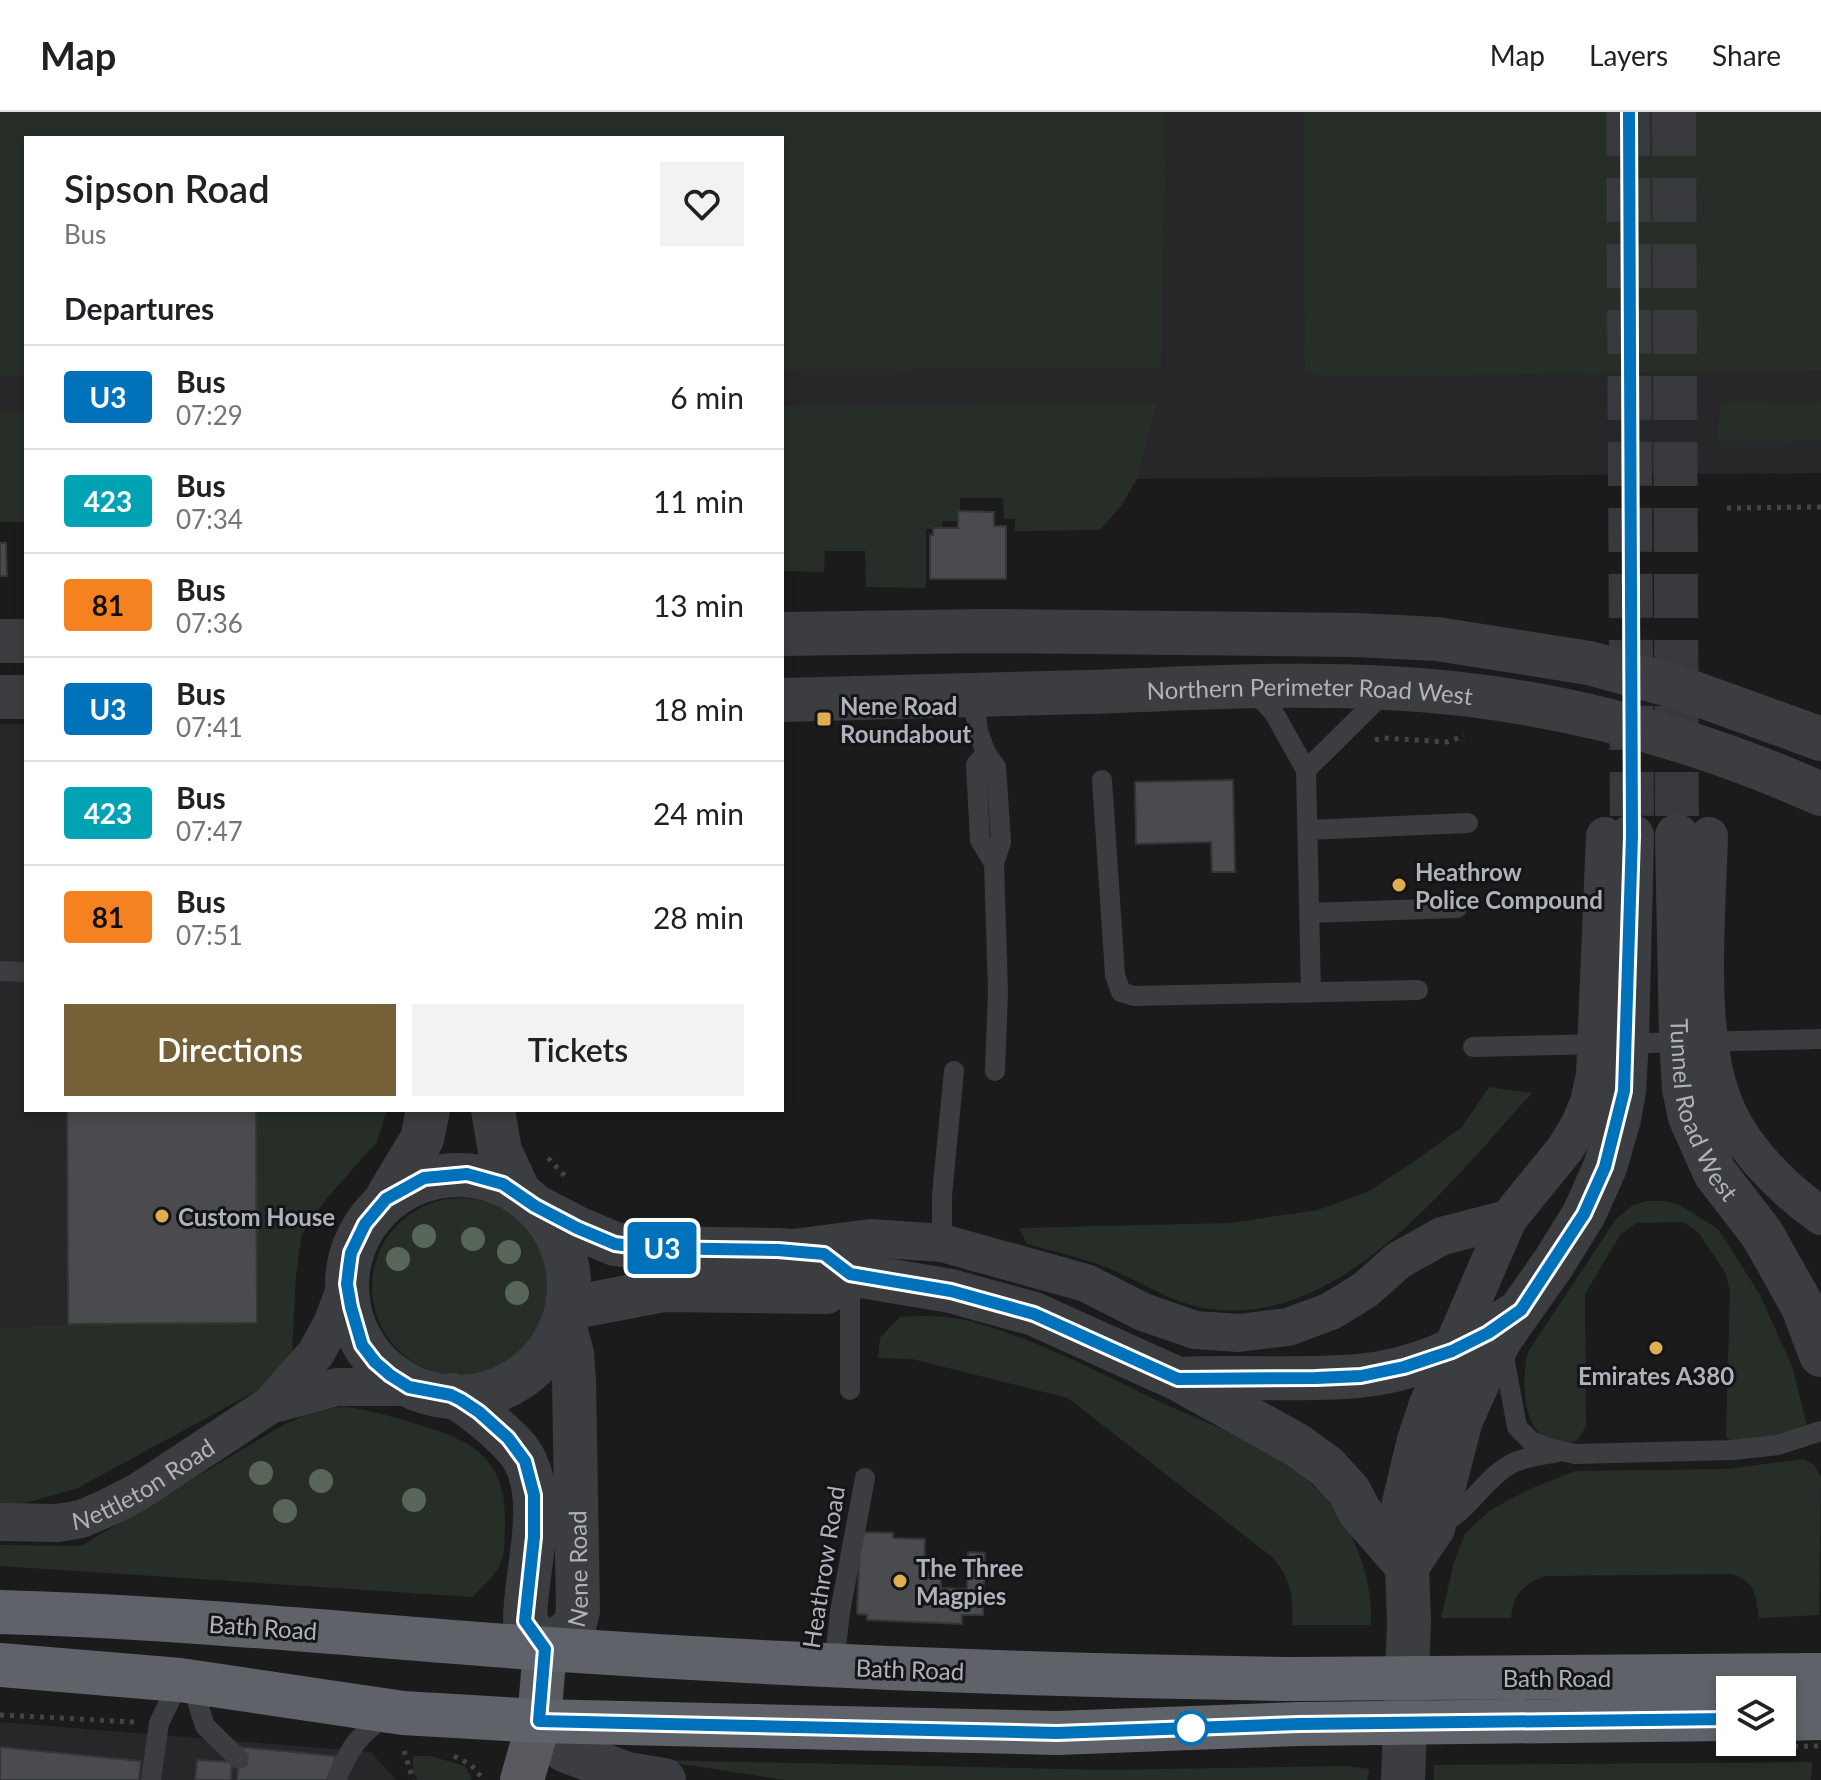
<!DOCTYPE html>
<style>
body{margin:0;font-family:Lato,sans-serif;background:#f2f2f2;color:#202124;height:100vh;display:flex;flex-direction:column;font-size:30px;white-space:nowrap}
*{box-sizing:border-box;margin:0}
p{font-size:26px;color:#757577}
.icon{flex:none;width:44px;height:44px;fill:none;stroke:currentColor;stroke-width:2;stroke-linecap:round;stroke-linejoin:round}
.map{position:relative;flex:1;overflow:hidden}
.panel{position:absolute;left:24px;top:24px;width:760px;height:976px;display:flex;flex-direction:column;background:#fff;border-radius:0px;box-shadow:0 4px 12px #0003}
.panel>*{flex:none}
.badge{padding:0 16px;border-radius:6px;font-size:28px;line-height:52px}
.buttons{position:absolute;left:1716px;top:1564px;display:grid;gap:16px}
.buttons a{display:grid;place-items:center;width:80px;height:80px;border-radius:0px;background:#fff;box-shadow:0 4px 12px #0003;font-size:40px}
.map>.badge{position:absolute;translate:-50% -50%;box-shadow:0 0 0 4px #fff}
h2{padding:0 40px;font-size:30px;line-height:72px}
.round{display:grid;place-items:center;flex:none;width:84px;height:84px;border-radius:0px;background:#f2f2f2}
.summary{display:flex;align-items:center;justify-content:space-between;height:136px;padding:0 40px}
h1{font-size:38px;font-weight:600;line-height:60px}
.cta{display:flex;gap:16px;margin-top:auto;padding:16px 40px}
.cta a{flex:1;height:92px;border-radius:0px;background:#766037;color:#fff;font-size:32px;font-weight:600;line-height:92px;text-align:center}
.cta a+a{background:#f2f2f2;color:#202124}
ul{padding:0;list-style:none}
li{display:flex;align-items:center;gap:24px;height:104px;padding:0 40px;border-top:2px solid #e0e0e0}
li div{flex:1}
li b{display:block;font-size:30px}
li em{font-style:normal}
li .badge{min-width:88px;font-weight:700;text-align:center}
header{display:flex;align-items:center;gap:48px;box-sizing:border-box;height:112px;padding:0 40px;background:#fff;border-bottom:2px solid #e0e0e0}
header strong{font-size:38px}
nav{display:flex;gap:44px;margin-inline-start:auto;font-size:28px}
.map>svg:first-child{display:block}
.built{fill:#272729}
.green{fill:#272e28}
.building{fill:#4a4b4e;stroke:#353538;stroke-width:2}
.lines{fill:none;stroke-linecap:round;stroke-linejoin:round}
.tertiary-tunnel{stroke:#38393c;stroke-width:44;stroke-dasharray:44 22;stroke-linecap:butt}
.path{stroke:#424448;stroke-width:5;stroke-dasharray:4 6;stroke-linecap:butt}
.service{stroke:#3c3d41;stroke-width:20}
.minor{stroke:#3c3d41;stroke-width:38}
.tertiary{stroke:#3c3d41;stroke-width:44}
.primary{stroke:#585a60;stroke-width:44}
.trunk{stroke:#606269;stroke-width:44}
.path-bridge{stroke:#424448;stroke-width:5;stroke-dasharray:4 6;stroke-linecap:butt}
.service-bridge{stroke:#3c3d41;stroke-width:20}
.trunk-bridge{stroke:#606269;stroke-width:44}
.tree{fill:#576658}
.line-casing{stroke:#fff;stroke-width:18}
.line{stroke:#0072bc;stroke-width:12}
.poi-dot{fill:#e0ae4f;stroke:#151517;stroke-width:3}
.stop-dot{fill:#fff;stroke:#0072bc;stroke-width:4}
.labels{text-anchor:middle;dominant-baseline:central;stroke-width:6;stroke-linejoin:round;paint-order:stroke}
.street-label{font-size:24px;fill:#aeb2ba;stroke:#151517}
.poi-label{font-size:24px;font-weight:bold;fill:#aeb2ba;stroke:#151517;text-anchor:start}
</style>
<header>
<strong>Map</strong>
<nav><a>Map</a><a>Layers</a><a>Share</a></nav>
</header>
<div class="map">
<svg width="1821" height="1668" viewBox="0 0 1821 1668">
<rect width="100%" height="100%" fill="#1b1b1c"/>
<path class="built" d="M0 0H1821V361L1137 367 865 373 782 357V26H26V410H0Z
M0 612H26V998H256L257 1211 68 1212 0 1216Z
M0 1610 371 1640 396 1668H0Z"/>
<path class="green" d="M0 0H1166L1161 256 782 258V26H26V264L0 265Z
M1303 0H1821V258L1320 265 1305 257Z
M1821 290V329L1718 330 1720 291Z
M1157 291 1137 367 1121 394 1100 418 1015 419V407H1004L1003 386H960V409H942V425L934 417H926V476L866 475 865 439H825L824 460 782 459V294Z
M0 300H26V410H0Z
M1489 975 1532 981C1452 1068 1339 1220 1204 1196 1167 1189 1138 1167 1103 1154 1079 1145 1052 1139 1027 1132L1019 1116 1230 1111 1318 1098 1367 1080 1409 1053 1462 1015Z
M256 998H387L377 1030 326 1087 302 1122 296 1163 292 1242 280 1266 76 1377 14 1394H0V1216L68 1212 257 1211Z
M372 1175a89 89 0 1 1 178 0a89 89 0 1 1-178 0Z
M1646 1089H1665L1680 1093 1718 1117 1759 1181 1792 1254 1807 1314 1786 1324 1732 1329 1726 1325 1730 1179 1725 1160 1698 1120 1683 1110 1636 1111 1620 1123 1585 1182 1586 1314 1578 1328C1524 1347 1519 1275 1528 1240L1616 1107 1632 1094Z
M900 1205C923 1203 950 1204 973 1210 1039 1228 1101 1262 1163 1291 1214 1315 1275 1335 1316 1376 1352 1411 1373 1463 1371 1513H1292C1294 1486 1291 1466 1272 1445L1068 1286 912 1247 878 1246 880 1226Z
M345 1295C370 1298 393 1305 417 1312 473 1329 506 1346 505 1410 504 1455 504 1453 473 1485L0 1454V1433L81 1434 285 1312 320 1297Z
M1803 1347 1814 1353 1821 1365 1819 1503 1759 1506C1755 1482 1757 1470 1731 1462L1545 1464C1523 1472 1513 1482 1511 1506H1441L1454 1450 1465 1422 1490 1398 1530 1377 1575 1359 1728 1357Z
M413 1644H430L465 1654 472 1668H418L413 1660Z
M656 1648 1104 1658 1344 1654 1370 1657 1367 1668H785Z
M1812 1650 1811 1668H1434V1653Z"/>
<path class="building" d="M958 399 994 400V414H1006V467H930V423H933V416H958Z
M0 431H6L7 464H0Z
M1233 668 1235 760H1212L1211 730 1136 732 1135 670Z
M67 998H256L257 1211 68 1212Z
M860 1420 893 1421V1426L925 1427 924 1461H941V1476L967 1477 968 1440 985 1441 983 1503H962V1512L867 1508V1503L857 1502Z
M0 1635 141 1649 139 1668H0Z
M240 1635 335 1644 332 1668H237Z
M197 1648 232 1650 231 1668H195Z"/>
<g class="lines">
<path class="tertiary-tunnel" d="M1628 0 1632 724
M1674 0 1677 724"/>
<path class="path" d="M1727 396 1821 395
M1375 628 1383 626 1447 630 1464 624
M548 1046 566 1065
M0 1603 135 1610
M404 1639 413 1668
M454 1644 471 1653 483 1667"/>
<path class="service" d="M1252 577 1274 601 1306 658 1311 881
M973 583 978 619 986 641 976 653 980 728 994 751
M986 641 996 655 1001 730 994 751 998 880 995 959
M1306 658 1387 578
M1102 668 1115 863 1121 880 1134 884 1418 878
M1307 718 1468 711
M1309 801 1457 796
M0 859 26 860
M942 1131V1083L954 959
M1503 1239 1517 1315 1531 1329 1548 1336 1575 1342 1733 1338 1778 1333 1821 1319
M850 1278V1162
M1439 1413C1470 1399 1485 1364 1515 1350 1528 1344 1545 1343 1558 1340
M834 1554 840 1500 865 1366
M191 1570 205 1614 239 1647
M151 1668 159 1611 180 1568
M336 1668C351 1633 358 1624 389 1601"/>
<g class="minor">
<path d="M1709 724C1707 804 1694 929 1728 1001 1748 1043 1784 1077 1821 1104"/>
<path d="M793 1136 871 1126 942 1131 1086 1171 1143 1200 1195 1218 1239 1221 1288 1215 1331 1199 1365 1178 1399 1148 1442 1124 1508 1107 1565 1037 1580 1012 1589 990 1595 963 1605 724"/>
<path d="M270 1293 337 1275H409"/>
<path id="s1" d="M0 1410 58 1411 81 1407 107 1396 138 1380 270 1293 316 1241 332 1212 347 1172"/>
<path d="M1407 1454 1401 1390 1416 1328 1428 1292 1508 1107"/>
</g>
<g class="tertiary">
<path d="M782 522 988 519 1356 523 1437 527 1589 551 1680 576 1821 627"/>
<path d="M0 529H26"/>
<path d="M0 585H26"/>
<path id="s2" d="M782 588C883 585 984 583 1085 580 1186 577 1287 570 1388 576 1537 583 1685 621 1821 682"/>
<path id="s3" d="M1677 724 1681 926 1684 977 1690 1005 1715 1061 1762 1122 1803 1195 1821 1243"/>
<path d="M493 998 500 1039 520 1082"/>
<circle cx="458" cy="1174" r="111"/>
<path d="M386 1087 422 1027 428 998"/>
<path d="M535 1094 577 1116 615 1132 646 1136 778 1138 824 1142 850 1162 951 1179 1034 1202 1178 1267 1297 1333 1327 1355 1349 1379 1360 1400 1407 1454"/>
<path d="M570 1196 664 1178 826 1180 850 1162"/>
<path d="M1178 1267C1238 1264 1298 1269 1358 1264 1414 1259 1467 1235 1512 1204"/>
<path id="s4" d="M451 1283C468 1292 482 1303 496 1316 506 1325 519 1336 525 1349 548 1395 525 1460 525 1509L545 1537 574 1515 578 1499 574 1269 572 1242 564 1212"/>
<path d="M539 1609 564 1638 627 1662 664 1668"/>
<path d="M1403 1668 1409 1511 1407 1454 1433 1416 1461 1308 1480 1266 1501 1226 1553 1152 1584 1102 1605 1055 1619 1007 1624 979 1627 927 1632 724"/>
</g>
<path class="primary" d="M522 1668 539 1609 545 1537"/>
<path class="trunk" d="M0 1500C183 1505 364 1524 547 1537 796 1554 1046 1564 1296 1567
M0 1553 180 1568 403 1601 539 1609 1057 1621 1299 1612
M1782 1607 1821 1606"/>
<path class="path-bridge" d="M1754 1635 1821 1634"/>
<path class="service-bridge" d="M1473 935 1821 927"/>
<path class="trunk-bridge" d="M1296 1567 1821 1563
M1299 1612 1730 1607"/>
</g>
<g class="tree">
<circle cx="424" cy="1124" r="12"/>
<circle cx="473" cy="1127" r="12"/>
<circle cx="509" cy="1140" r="12"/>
<circle cx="398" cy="1147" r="12"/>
<circle cx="517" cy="1181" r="12"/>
<circle cx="261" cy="1361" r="12"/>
<circle cx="321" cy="1369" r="12"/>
<circle cx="414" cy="1388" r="12"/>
<circle cx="285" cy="1399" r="12"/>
</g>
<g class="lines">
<defs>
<path id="line" d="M1629 0 1632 724 1624 979 1605 1055 1584 1102 1521 1198 1488 1221 1452 1239 1404 1255 1361 1264 1316 1266 1178 1267 1034 1202 951 1179 850 1162 824 1142 778 1138 646 1136 615 1132 577 1116 535 1094 503 1072 467 1062 424 1066 386 1087 365 1112 351 1141 349 1155 347 1172 351 1195 362 1233 375 1250 390 1263 409 1275 451 1283 461 1288 479 1300 508 1326 525 1349 534 1383V1425L525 1509 545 1537 539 1609 1057 1621 1299 1612 1730 1607"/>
</defs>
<use href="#line" class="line-casing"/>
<use href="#line" class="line"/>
</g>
<g class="poi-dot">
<rect x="816" y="599" width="16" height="16" rx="4"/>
<circle cx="1399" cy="773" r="8"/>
<circle cx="162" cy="1104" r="8"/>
<circle cx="1656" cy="1236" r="8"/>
<circle cx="900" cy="1469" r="8"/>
</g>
<circle class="stop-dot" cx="1191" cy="1616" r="16"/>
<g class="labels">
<g class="street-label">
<text stroke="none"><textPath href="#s2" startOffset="528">Northern Perimeter Road West</textPath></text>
<text stroke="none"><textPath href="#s3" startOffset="278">Tunnel Road West</textPath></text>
<text stroke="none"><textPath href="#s1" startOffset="152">Nettleton Road</textPath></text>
<text stroke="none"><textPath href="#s4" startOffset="392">Nene Road</textPath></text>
<text transform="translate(823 1455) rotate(-81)">Heathrow Road</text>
<text transform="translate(263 1515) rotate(4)">Bath Road</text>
<text transform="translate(910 1557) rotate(2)">Bath Road</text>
<text x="1557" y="1565">Bath Road</text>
</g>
<g class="poi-label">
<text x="840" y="593">Nene Road<tspan x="840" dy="28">Roundabout</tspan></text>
<text x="1415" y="759">Heathrow<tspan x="1415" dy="28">Police Compound</tspan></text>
<text x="178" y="1104">Custom House</text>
<text x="1656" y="1263" text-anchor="middle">Emirates A380</text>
<text x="916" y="1455">The Three<tspan x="916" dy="28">Magpies</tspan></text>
</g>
</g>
</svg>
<div class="buttons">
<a><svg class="icon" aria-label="layers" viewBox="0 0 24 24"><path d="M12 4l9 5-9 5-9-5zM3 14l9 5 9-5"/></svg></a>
</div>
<b class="badge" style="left:662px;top:1136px;background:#0072bc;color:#fff">U3</b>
<section class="panel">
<div class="summary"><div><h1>Sipson Road</h1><p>Bus</p></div><a class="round"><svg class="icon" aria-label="heart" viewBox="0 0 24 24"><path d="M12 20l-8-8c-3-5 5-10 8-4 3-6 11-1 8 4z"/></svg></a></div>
<h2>Departures</h2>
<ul>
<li><span class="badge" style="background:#0072bc;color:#fff">U3</span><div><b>Bus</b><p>07:29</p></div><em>6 min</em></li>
<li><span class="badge" style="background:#00a3b4;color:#fff">423</span><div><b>Bus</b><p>07:34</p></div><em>11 min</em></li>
<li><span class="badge" style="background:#f58220;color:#111">81</span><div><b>Bus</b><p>07:36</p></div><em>13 min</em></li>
<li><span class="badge" style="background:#0072bc;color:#fff">U3</span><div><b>Bus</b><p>07:41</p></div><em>18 min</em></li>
<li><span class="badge" style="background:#00a3b4;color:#fff">423</span><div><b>Bus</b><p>07:47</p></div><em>24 min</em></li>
<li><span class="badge" style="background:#f58220;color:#111">81</span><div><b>Bus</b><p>07:51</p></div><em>28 min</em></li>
</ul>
<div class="cta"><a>Directions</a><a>Tickets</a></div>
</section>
</div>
